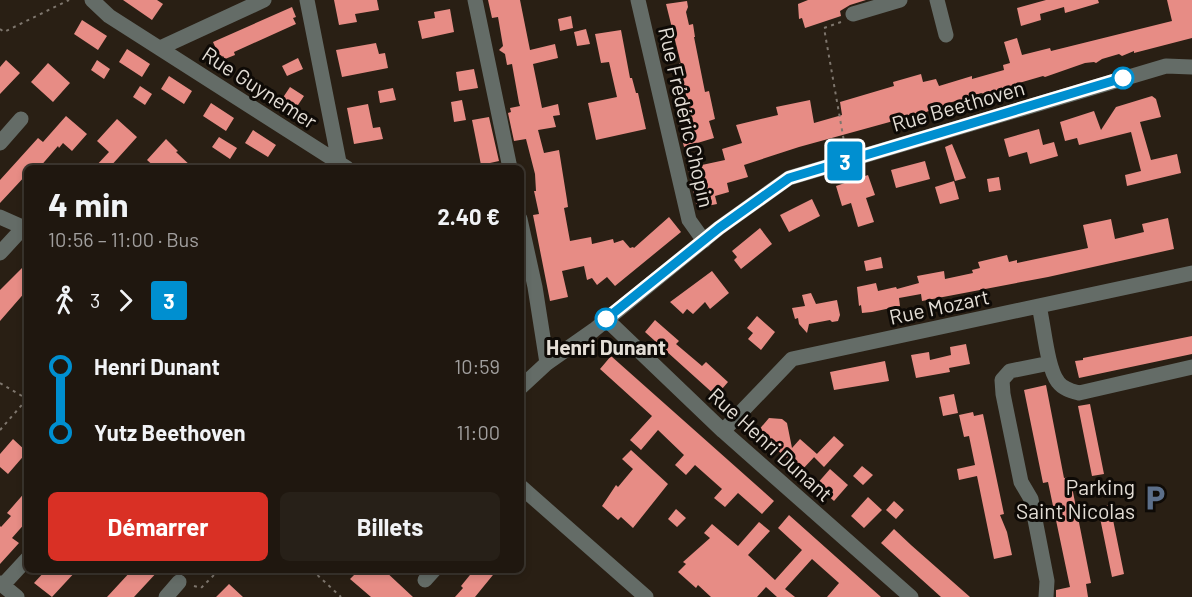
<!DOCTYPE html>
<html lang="fr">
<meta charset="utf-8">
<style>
body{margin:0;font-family:Barlow,sans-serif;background:#272018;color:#f1f3f6;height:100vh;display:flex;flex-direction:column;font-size:22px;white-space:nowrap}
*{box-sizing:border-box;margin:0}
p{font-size:20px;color:#a19f9e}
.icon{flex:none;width:33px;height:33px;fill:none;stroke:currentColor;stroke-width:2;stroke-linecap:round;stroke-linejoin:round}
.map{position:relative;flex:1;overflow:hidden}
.drawer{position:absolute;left:24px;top:165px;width:500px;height:408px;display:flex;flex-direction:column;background:#1f170f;border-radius:9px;box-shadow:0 3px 9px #0003,0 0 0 2px #3c362f}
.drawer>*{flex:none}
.badge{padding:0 12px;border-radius:4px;font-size:21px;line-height:39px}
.map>.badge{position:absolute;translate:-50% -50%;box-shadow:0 0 0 3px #fff}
.legs{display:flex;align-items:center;gap:9px;height:66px;padding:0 24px;font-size:20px}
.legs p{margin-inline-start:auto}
.summary{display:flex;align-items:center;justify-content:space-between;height:102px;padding:0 24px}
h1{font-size:33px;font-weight:700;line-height:45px}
.action{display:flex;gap:12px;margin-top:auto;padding:12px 24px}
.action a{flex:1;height:69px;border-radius:9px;background:#d93025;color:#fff;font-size:24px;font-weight:700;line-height:69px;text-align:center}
.action a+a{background:#272018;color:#f1f3f6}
ul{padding:0 24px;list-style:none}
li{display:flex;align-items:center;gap:21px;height:66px;font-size:22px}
li i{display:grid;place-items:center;width:9px;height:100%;margin:0 8px;background:currentColor}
li i::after{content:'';width:15px;height:15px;margin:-8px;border:4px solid;border-radius:50%;background:#1f170f}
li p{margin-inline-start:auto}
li:first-child i{background:linear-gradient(#0000 50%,currentColor 0)}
li:last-child i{background:linear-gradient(currentColor 50%,#0000 0)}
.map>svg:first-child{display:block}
.building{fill:#e78c85}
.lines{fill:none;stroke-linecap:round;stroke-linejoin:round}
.path{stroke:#7e766d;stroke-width:2;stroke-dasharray:3 4.5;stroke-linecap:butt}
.minor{stroke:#646c67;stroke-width:15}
.line-1-casing{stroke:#fff;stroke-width:14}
.line-1{stroke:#008fd0;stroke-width:9}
.stop-1-dot{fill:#fff;stroke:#008fd0;stroke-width:3}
.labels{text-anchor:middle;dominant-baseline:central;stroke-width:6;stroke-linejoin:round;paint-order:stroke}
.street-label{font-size:21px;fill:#e4ded6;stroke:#0e0a06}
.stop-label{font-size:21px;font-weight:bold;fill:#e4ded6;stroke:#0e0a06}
.poi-label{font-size:21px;fill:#e4ded6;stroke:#0e0a06;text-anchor:end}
</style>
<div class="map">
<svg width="1192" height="597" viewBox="0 0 1192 597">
<rect width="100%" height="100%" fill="#291f14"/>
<path class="building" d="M123 0H157L163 4 152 20Z
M334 0H377L379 10 355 14 357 22 339 25Z
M488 0H520L530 50 555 44 558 58 533 64 542 108 558 104 560 115 553 116 556 127 538 130 544 153 559 150 567 200 568 207 564 208 570 241 591 237 592 244 613 239 614 243 623 240 630 248 633 247 634 248 669 217 681 232 615 286 607 277 597 285 592 278 587 280 584 266 562 271 568 297 550 301 533 215 539 214 534 191H536L535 174 526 139 514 141 508 113 511 112 510 108 520 106 519 103 512 64 507 65 505 54 499 50 503 46 498 17 492 18Z
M808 0H866L850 5 840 11 841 16 805 28 802 18 799 19 798 4Z
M1046 0H1098L1099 3 1065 13 1064 7 1040 14 1041 20 1021 26 1017 8Z
M1167 0H1192V38L1134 53V51L1122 56 1119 54 1102 59 1096 63 1094 62 1085 63 1045 77 1043 76 1019 83 989 95 981 93 967 98 965 103 960 100 944 104V106L926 112 799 147 744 165 748 177 727 183 729 192 715 196 717 204 697 208 688 168 725 160 722 149 742 143 736 125 778 115 776 107 810 100 814 123 842 115 840 102 894 86 893 82 921 74 923 82 936 79 939 86 972 76V79L1004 70 1003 65 1010 63 1004 42 1017 38 1022 55 1050 48 1051 51 1172 21Z
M687 1 688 7 686 12 689 25 693 24 695 37H694L705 92 709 91 715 119 709 121 714 138 684 147 681 135 694 132 679 63 681 64 666 4Z
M292 7 296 17 293 18 296 24 234 52 235 55 225 59 223 56 220 58 213 42Z
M450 9 454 32 422 39 418 21 435 18 434 12Z
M571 16 573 28 560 31 558 19Z
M82 20 107 36 98 50 74 34Z
M586 29 590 44 577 46 574 32Z
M621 30 630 78H632L636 93H638L646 129 596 140 588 103 617 97 609 62 601 63 595 34Z
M376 43 379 54 385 53 388 68 342 77 336 50Z
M127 49 150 64 142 77 119 62Z
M298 58 303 69 287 76 282 66Z
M6 60 20 73 0 94V67Z
M97 60 110 69 104 79 91 70Z
M48 63 70 83 53 102 31 82Z
M474 69 478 88 459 91 456 72Z
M169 76 192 91 184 104 161 89Z
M140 86 152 94 145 105 133 97Z
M290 87 304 96 294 111 280 102Z
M393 88 396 100 380 103 378 91Z
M1152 96 1156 99 1161 117 1140 122 1151 160 1177 154 1181 173 1127 186 1125 175 1141 171 1131 132 1079 145 1077 138 1065 141 1060 122 1094 111 1101 130 1116 107Z
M462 100 466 120 454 122 451 102Z
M211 103 234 118 226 131 203 116Z
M368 104 373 128 380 127 383 139 354 144 347 108Z
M66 116 87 134 72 151 63 143 59 148 58 146 39 168H27V174L0 203V180L38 138 43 142Z
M489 117 499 161 481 165 472 120Z
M117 119 137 137 109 168H94L109 152 97 141Z
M1039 129 1043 145 1054 142 1058 156 1030 164 1027 152 1009 157 1004 139Z
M253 130 276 145 268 157 245 143Z
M219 137 237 148 230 159 212 147Z
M166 139 178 151 176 152 193 168H156L147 160Z
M952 144 966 178 955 181 945 147Z
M925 161 930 179 896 188 891 170Z
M868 175 875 195 866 198 874 222 858 227 851 203 842 206 836 186Z
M999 177 1001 190 989 192 987 179Z
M954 181 959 199 940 204 935 187Z
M812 199 820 216 789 232 780 215Z
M1168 218 1174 249 1048 277 922 301 921 294 899 298 900 306 872 312 862 313 861 305 859 306 857 287 876 283 878 291 896 287 897 289 919 283 917 276 944 271 945 279 973 273 972 270 980 268 978 262 1007 255 1009 262 1017 260V263L1088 248 1083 225 1111 219 1115 239 1144 232 1142 224Z
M760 228 772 244 741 269 734 260 737 257 732 251Z
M881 257 883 268 866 271 864 261Z
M27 263V290L0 321V290Z
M712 271 729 293 710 309 705 302 693 314 687 309 683 314 670 302Z
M811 293 816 304 837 300 840 315 838 321 832 322 830 320 809 324 807 333 799 324 798 318 795 319 792 308 805 306 802 295Z
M757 316 775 332 761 350 748 339 753 333 747 328Z
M655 320 679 341 676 344 702 366 706 362 728 382 716 396 645 332Z
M1192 336V354L1079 378 1075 361 1083 360V358Z
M966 344 970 364 949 368 950 372 916 378 911 355 929 352 930 360 951 355 950 347Z
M611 356 774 501 762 514 738 493 725 507 714 498 722 489 695 465 686 475 675 465 684 455 658 430 641 450 630 440 652 416 600 369Z
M885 361 889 381 834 390 830 372Z
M1046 385 1064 478 1070 477 1091 583 1086 584 1088 597H1056V590L1070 587 1048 482 1043 483 1024 390Z
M954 394 958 413 943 416 939 397Z
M1090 404 1104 474 1092 476 1078 406Z
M973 412 974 416 983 414 1004 514 1000 515 1007 532 1012 555 994 559 977 476 959 480 957 469 975 465 969 436 964 437 959 415Z
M769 418 782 419 787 423 792 448 800 439 817 454 801 471 757 432Z
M834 436 844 445 824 467 814 457Z
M13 439 27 452 8 474 0 467V454Z
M631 450 668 484 633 528 621 517 618 520 602 506 616 485 618 487 633 469 622 459Z
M862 466 873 475 863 485 853 476Z
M830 469 848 485 834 501 816 485Z
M27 490V521L12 538 19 543 0 564V526L1 527 11 516 7 513Z
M868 497 882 510 864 528 851 516Z
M894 501 904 510 896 519 886 510Z
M1110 505 1124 574 1112 577 1098 508Z
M676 509 686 518 677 527 668 519Z
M789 515 881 597H827L839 583 812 559 785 589 795 597H777L766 587 757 597H711L698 585 696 588 678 572 686 564 683 562 710 538 704 533 712 524 738 546 759 522 770 531 748 555 775 580 802 550 778 528Z
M894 529 911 545 970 597H941L881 543Z
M46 570H77L52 597 34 583Z
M132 570H159L134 597H107Z
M359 570H384L413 597H371L350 579Z
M474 570H497L475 597H455L463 588 461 586Z
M229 584 243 597H216Z"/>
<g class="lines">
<path class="path" d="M841 22 824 28 845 147
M0 29 4 32 69 0
M0 383 27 399
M0 430 27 399
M312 570 341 597
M194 586 201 588 219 570"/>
<path class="minor" d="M92 0 109 16 347 168
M307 0 339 162
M475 0 510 168
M638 0 689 220 704 241
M937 0 946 35
M853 14 900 0
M160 48 264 0
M0 143 21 119
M0 217 27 229
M520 219 535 287 547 363
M0 253 23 228
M1039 306C1044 326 1047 368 1058 382 1063 389 1072 391 1079 393L1192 367
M606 319 723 431 911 597
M520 388 547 363 594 330 719 228 789 178 1166 66 1192 67
M723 431 792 359 1192 273
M520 486 646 597
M425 580 434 570
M0 583 17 597
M3 585 27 559
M166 597 179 582
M1046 597 1047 581 1031 499 1021 482 1003 394 1002 380 1010 371 1050 363"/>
</g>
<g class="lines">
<defs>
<path id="line-1" d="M606 319 719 228 789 178 1123 78"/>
</defs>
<use href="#line-1" class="line-1-casing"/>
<use href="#line-1" class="line-1"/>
</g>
<defs>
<symbol id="parking-bare" viewBox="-9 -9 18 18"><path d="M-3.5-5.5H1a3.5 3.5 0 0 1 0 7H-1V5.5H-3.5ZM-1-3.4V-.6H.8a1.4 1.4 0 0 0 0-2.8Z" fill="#5c6f8a" stroke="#0e0a06" stroke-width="2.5" paint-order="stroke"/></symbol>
</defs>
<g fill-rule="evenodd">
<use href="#parking-bare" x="1136" y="479" width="38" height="38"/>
</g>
<g class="stop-1-dot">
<circle cx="1123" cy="78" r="10"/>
<circle cx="606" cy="319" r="10"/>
</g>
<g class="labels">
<g class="street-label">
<text transform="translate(260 87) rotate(33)">Rue Guynemer</text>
<text transform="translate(958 105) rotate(-16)">Rue Beethoven</text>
<text transform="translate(687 117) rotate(77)">Rue Frédéric Chopin</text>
<text transform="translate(939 306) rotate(-12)">Rue Mozart</text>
<text transform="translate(771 444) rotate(42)">Rue Henri Dunant</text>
</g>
<g class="stop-label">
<text x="606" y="346">Henri Dunant</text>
</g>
<g class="poi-label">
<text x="1135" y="486">Parking<tspan x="1135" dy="24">Saint Nicolas</tspan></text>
</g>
</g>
</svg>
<b class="badge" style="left:845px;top:161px;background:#008fd0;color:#fff">3</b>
<section class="drawer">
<div class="summary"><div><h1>4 min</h1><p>10:56 – 11:00 · Bus</p></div><b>2.40 €</b></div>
<div class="legs"><svg class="icon" aria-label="walk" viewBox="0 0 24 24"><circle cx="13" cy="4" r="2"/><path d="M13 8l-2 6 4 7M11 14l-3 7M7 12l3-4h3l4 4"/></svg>3<svg class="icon" aria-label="forward" viewBox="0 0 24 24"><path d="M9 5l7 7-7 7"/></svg><b class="badge" style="background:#008fd0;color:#fff">3</b></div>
<ul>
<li><i style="color:#008fd0"></i><b>Henri Dunant</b><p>10:59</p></li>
<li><i style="color:#008fd0"></i><b>Yutz Beethoven</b><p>11:00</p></li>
</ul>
<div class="action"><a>Démarrer</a><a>Billets</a></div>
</section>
</div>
